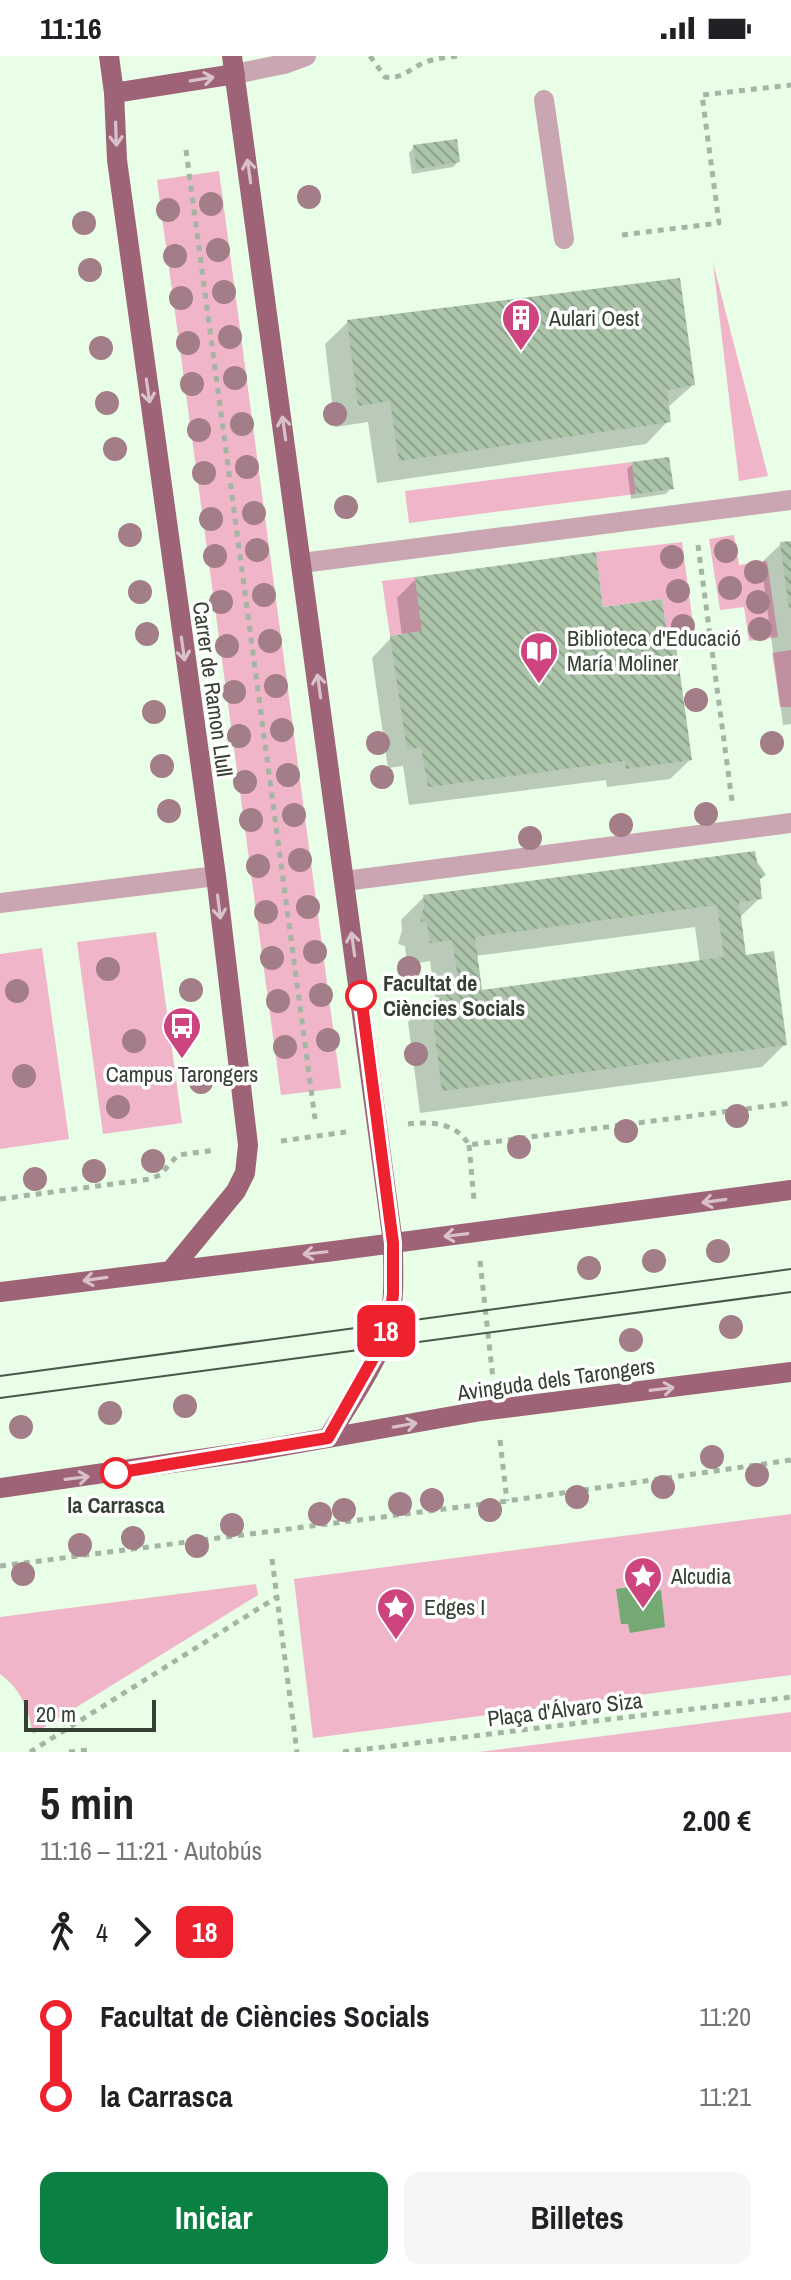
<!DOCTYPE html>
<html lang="es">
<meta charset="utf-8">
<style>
body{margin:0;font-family:"Archivo Narrow",sans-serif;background:#f6f6f6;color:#202124;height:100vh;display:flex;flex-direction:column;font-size:30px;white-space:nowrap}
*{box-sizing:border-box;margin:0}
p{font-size:26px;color:#757577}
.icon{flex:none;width:44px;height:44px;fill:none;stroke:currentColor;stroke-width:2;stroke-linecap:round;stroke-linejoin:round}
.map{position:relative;height:1696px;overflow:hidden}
.drawer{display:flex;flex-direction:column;background:#fff;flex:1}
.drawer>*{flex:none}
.badge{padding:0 16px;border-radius:12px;font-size:28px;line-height:52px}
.scale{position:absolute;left:24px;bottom:20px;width:132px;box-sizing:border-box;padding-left:8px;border:4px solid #353f34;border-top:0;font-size:22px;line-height:28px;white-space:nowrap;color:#353f34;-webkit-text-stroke:6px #fff;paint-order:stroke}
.map>.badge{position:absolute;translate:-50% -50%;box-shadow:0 0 0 4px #fff}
.legs{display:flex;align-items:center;gap:12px;height:88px;padding:0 40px;font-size:26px}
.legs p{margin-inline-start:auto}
.headline{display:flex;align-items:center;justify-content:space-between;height:136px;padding:0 40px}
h1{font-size:44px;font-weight:800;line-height:60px}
.cta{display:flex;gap:16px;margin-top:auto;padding:16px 40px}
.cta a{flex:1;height:92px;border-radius:16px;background:#0b8043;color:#fff;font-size:32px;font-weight:800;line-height:92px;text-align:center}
.cta a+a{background:#f6f6f6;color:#202124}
ul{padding:0 40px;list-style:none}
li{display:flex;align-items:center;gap:28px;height:80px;font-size:30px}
li i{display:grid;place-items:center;width:12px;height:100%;margin:0 10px;background:currentColor}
li i::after{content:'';width:20px;height:20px;margin:-10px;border:6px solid;border-radius:50%;background:#fff}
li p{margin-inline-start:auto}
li:first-child i{background:linear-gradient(#0000 50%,currentColor 0)}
li:last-child i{background:linear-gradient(currentColor 50%,#0000 0)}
.status{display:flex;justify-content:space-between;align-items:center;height:56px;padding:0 40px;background:#fff;direction:ltr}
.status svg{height:22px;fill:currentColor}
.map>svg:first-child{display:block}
.green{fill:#f0b5c8}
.water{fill:#75a974}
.shadow{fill:#0003;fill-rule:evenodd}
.building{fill:url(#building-back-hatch);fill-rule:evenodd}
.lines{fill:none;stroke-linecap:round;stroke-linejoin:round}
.path{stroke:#a4b6a3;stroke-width:5;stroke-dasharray:6 6;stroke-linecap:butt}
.minor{stroke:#c9a6b1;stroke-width:20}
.major{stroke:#9e6377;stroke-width:20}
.tram{stroke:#4a5649;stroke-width:2}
.tree{fill:#a37d88}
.oneway{stroke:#d8c1c9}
.line-1-casing{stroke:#fff;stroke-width:18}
.line-1{stroke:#ed222e;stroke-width:12}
.stop-1-dot{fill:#fff;stroke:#ed222e;stroke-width:4}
.labels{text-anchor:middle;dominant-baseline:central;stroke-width:7;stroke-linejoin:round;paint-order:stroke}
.poi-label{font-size:22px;fill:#353f34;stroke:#fff;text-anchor:start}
.street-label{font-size:22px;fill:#353f34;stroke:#fff}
.stop-label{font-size:22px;font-weight:bold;fill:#353f34;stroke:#fff;text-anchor:start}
</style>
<div class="status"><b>11:16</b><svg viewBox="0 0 49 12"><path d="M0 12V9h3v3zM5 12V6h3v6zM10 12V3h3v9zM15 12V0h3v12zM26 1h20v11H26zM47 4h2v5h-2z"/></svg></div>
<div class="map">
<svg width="791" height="1696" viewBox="0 0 791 1696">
<defs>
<pattern id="building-back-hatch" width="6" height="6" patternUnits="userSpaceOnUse" patternTransform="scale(2)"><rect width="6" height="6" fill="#abc4aa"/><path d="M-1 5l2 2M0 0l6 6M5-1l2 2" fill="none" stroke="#8ca18b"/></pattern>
</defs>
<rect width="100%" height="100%" fill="#e8fee7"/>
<path class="green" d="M219 115 341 1032 281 1039 157 124Z
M713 207 768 420 739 425Z
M632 406 636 438 409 467 405 435Z
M734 479 739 509 767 505 778 581 749 585 744 551 720 554 709 483Z
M682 486 695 583 674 575 667 576 662 543 603 551 596 496Z
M415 521 422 575 390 580 382 525Z
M791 594V651H780L772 597Z
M156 876 182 1067 103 1078 77 886Z
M42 892 69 1083 0 1093V898Z
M791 1458V1619L313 1682 294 1523Z
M256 1528 258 1539 33 1678C28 1653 22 1634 0 1618V1561Z
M791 1656V1696H479Z"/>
<path class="water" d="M652 1528 653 1536 661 1534 665 1571 630 1577 628 1568H621L616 1533Z"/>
<path class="shadow" d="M414 91 458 106 453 111 412 118 409 97Z
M348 266 693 329 667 352 668 365 646 388 377 427 368 366 335 371 325 288Z
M633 408 671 432 666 438 631 443 627 413Z
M791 487V668L783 669 761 507 781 488Z
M416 523 602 553 666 579 690 704 670 723 607 731 606 724 409 749 403 710 388 712 372 602 391 582 402 580 397 542Z
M758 824 760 842 739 862 744 901 785 988 762 1011 420 1057 408 966 431 943 435 942 430 905 407 909 405 890 398 888 402 874 401 864 424 841ZM695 871 700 907 480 936 475 900Z"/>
<path class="building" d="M457 83 460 106 417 113 413 89Z
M680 222 695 329 667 334 671 366 399 405 390 345 358 350 347 264Z
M669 401 674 433 636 438 632 406Z
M791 485V552H789L780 486Z
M596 496 603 551 662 543 667 576 674 575 692 704 626 713 625 705 428 731 421 691 407 694 390 580 422 575 415 521Z
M755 795 757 806 766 819 760 823 762 843 739 846 746 899 774 895 787 989 442 1035 430 941 460 936 452 884 430 887 427 867 420 865 424 850 423 839ZM717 849 724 901 482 934 475 881Z"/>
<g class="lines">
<path class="path" d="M370 0 385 21C403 24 411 11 426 6 437 2 448 1 459 0
M186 94 315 1063
M622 179 719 167 702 39 791 29
M698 489 732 745
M408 1068C431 1065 457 1067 469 1089L791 1047
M281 1085 346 1076
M469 1089 474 1144
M0 1143 150 1123 160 1119 178 1099 216 1094
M480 1205 493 1323
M500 1384 507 1445
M272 1503 297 1696
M0 1510 507 1445 791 1404
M30 1696 277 1541
M69 1696 88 1694 89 1696
M343 1696 791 1641"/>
<path class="minor" d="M235 18 284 8 306 0
M544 44 564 183
M302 507 791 444
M345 825 791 767
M0 847 216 820"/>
<path class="major" d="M109 0 114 37 117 104 216 820 248 1089 245 1117 236 1135 172 1213
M232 0 393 1187C393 1214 395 1242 389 1268 380 1303 347 1350 328 1382
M114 37 235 18
M0 1236 334 1195 791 1134
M0 1432 255 1395 481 1355 791 1316"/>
<path class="tram" d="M0 1320 791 1213
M0 1342 791 1236"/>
</g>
<g class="tree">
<circle cx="309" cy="141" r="12"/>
<circle cx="211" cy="148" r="12"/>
<circle cx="168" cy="154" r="12"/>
<circle cx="84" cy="167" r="12"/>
<circle cx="218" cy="194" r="12"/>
<circle cx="175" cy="200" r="12"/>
<circle cx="90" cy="214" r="12"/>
<circle cx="224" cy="236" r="12"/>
<circle cx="181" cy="242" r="12"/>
<circle cx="230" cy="281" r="12"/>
<circle cx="188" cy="287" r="12"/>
<circle cx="101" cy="292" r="12"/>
<circle cx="235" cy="322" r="12"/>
<circle cx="192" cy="328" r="12"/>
<circle cx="107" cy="347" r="12"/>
<circle cx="335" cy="358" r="12"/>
<circle cx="242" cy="368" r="12"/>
<circle cx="199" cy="374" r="12"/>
<circle cx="115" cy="393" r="12"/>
<circle cx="247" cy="411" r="12"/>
<circle cx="204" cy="417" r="12"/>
<circle cx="346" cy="451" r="12"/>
<circle cx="254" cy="457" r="12"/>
<circle cx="211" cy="463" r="12"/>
<circle cx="130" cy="479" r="12"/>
<circle cx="257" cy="494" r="12"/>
<circle cx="726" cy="495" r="12"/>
<circle cx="215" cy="500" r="12"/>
<circle cx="672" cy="501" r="12"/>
<circle cx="756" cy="516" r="12"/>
<circle cx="730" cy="532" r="12"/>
<circle cx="678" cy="535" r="12"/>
<circle cx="140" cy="536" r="12"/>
<circle cx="264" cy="539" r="12"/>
<circle cx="221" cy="546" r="12"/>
<circle cx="758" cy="546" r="12"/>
<circle cx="683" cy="570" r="12"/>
<circle cx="760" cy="573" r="12"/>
<circle cx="147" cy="578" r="12"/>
<circle cx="270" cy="585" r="12"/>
<circle cx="227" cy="590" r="12"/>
<circle cx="276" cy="630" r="12"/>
<circle cx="234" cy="636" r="12"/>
<circle cx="696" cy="644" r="12"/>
<circle cx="154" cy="656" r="12"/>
<circle cx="282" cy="674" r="12"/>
<circle cx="239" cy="680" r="12"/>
<circle cx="378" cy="687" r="12"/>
<circle cx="772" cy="687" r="12"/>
<circle cx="162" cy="710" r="12"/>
<circle cx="288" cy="719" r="12"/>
<circle cx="382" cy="721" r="12"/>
<circle cx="245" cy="726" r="12"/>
<circle cx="169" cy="755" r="12"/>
<circle cx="706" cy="758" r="12"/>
<circle cx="294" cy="759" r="12"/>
<circle cx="251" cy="764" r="12"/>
<circle cx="621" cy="769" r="12"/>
<circle cx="530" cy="782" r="12"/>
<circle cx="300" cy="804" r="12"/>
<circle cx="258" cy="810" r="12"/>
<circle cx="308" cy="851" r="12"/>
<circle cx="266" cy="856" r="12"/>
<circle cx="315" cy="896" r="12"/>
<circle cx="272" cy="902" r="12"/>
<circle cx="409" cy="912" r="12"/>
<circle cx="108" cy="913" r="12"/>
<circle cx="191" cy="934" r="12"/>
<circle cx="17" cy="935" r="12"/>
<circle cx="321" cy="939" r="12"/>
<circle cx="278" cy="945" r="12"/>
<circle cx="328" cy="984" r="12"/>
<circle cx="134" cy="985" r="12"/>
<circle cx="285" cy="991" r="12"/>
<circle cx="416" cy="998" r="12"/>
<circle cx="24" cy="1020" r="12"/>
<circle cx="201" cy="1026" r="12"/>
<circle cx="118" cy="1051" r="12"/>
<circle cx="737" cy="1060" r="12"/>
<circle cx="626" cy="1075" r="12"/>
<circle cx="519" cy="1091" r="12"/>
<circle cx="153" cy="1105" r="12"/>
<circle cx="94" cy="1115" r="12"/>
<circle cx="35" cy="1123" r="12"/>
<circle cx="718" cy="1195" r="12"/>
<circle cx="654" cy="1205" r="12"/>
<circle cx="589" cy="1212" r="12"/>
<circle cx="731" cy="1271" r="12"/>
<circle cx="631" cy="1284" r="12"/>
<circle cx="185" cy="1350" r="12"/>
<circle cx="110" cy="1357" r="12"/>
<circle cx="21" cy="1371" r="12"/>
<circle cx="712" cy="1401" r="12"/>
<circle cx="757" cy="1419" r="12"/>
<circle cx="663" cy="1431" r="12"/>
<circle cx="577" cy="1441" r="12"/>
<circle cx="432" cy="1444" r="12"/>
<circle cx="400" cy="1448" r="12"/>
<circle cx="344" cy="1454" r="12"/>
<circle cx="490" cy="1454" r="12"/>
<circle cx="320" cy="1458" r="12"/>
<circle cx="232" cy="1469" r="12"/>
<circle cx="133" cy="1482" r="12"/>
<circle cx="80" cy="1489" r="12"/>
<circle cx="197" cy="1490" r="12"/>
<circle cx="23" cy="1518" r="12"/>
</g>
<defs><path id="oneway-shaft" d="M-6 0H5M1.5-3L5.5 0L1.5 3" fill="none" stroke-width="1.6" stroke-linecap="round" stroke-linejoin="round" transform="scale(2)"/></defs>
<g class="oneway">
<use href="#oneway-shaft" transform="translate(202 23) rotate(-9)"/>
<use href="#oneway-shaft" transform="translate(116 78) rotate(88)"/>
<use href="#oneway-shaft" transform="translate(249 115) rotate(-98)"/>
<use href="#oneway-shaft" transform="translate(148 335) rotate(82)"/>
<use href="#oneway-shaft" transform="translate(284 372) rotate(-98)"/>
<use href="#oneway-shaft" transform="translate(183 593) rotate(82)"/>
<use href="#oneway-shaft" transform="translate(319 630) rotate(-98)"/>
<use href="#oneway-shaft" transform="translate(219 851) rotate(83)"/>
<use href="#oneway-shaft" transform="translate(353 888) rotate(-98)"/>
<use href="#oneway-shaft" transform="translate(714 1145) rotate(172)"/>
<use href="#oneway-shaft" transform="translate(456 1179) rotate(173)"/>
<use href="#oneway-shaft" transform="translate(315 1197) rotate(174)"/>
<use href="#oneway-shaft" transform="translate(95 1223) rotate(172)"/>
<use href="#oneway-shaft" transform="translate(662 1333) rotate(-7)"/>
<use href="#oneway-shaft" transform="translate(405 1369) rotate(-10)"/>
<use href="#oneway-shaft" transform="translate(77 1422) rotate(-7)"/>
</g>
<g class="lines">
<defs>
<path id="line-1" d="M116 1417 328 1382 379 1292 389 1269 393 1238V1187L361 940"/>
</defs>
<use href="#line-1" class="line-1-casing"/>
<use href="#line-1" class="line-1"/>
</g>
<defs>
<symbol id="building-pin" viewBox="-11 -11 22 30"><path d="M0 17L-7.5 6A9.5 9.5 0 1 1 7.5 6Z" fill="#cd447e" stroke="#fff"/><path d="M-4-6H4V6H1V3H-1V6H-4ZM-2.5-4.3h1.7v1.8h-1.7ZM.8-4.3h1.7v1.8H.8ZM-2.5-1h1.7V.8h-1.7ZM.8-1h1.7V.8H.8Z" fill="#fff"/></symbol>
<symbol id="library-pin" viewBox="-11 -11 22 30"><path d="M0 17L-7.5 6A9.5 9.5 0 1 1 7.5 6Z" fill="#cd447e" stroke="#fff"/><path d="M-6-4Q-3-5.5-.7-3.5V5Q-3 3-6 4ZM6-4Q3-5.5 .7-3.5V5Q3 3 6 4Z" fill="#fff"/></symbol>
<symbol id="bus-pin" viewBox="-11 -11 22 30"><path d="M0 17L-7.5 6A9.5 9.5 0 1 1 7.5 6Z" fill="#cd447e" stroke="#fff"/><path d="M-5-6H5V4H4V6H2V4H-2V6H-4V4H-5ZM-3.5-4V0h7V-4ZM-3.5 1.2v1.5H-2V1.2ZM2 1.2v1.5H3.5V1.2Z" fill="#fff"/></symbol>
<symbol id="sight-pin" viewBox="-11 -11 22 30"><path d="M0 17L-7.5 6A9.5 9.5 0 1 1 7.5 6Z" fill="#cd447e" stroke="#fff"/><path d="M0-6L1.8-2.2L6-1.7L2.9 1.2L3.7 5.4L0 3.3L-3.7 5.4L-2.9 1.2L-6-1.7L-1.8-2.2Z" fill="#fff"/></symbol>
</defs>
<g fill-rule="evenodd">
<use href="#building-pin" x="499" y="240" width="44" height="60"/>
<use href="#library-pin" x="517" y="573" width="44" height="60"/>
<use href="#bus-pin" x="160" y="948" width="44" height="60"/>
<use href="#sight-pin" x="621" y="1498" width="44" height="60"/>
<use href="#sight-pin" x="374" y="1529" width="44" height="60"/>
</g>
<g class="stop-1-dot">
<circle cx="361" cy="940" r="14"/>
<circle cx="116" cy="1417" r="14"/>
</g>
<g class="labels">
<g class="poi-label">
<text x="549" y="262">Aulari Oest</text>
<text x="567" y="582">Biblioteca d'Educació<tspan x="567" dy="25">María Moliner</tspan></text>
<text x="182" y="1018" text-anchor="middle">Campus Tarongers</text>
<text x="671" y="1520">Alcudia</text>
<text x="424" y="1551">Edges I</text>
</g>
<g class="street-label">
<text transform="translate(213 633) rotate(82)">Carrer de Ramon Llull</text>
<text transform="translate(556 1323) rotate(-8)">Avinguda dels Tarongers</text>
<text transform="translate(565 1653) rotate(-7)">Plaça d'Álvaro Siza</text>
</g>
<g class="stop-label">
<text x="383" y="927">Facultat de<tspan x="383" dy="25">Ciències Socials</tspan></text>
<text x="116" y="1449" text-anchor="middle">la Carrasca</text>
</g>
</g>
</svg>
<div class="scale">20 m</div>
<b class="badge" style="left:386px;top:1275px;background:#ed222e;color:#fff">18</b>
</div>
<section class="drawer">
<div class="headline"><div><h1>5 min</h1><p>11:16 – 11:21 · Autobús</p></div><b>2.00 €</b></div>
<div class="legs"><svg class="icon" aria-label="walk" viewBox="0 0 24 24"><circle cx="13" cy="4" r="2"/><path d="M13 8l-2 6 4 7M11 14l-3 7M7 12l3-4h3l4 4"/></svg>4<svg class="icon" aria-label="forward" viewBox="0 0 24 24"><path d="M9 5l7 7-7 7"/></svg><b class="badge" style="background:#ed222e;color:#fff">18</b></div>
<ul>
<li><i style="color:#ed222e"></i><b>Facultat de Ciències Socials</b><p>11:20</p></li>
<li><i style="color:#ed222e"></i><b>la Carrasca</b><p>11:21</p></li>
</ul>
<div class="cta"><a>Iniciar</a><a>Billetes</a></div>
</section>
